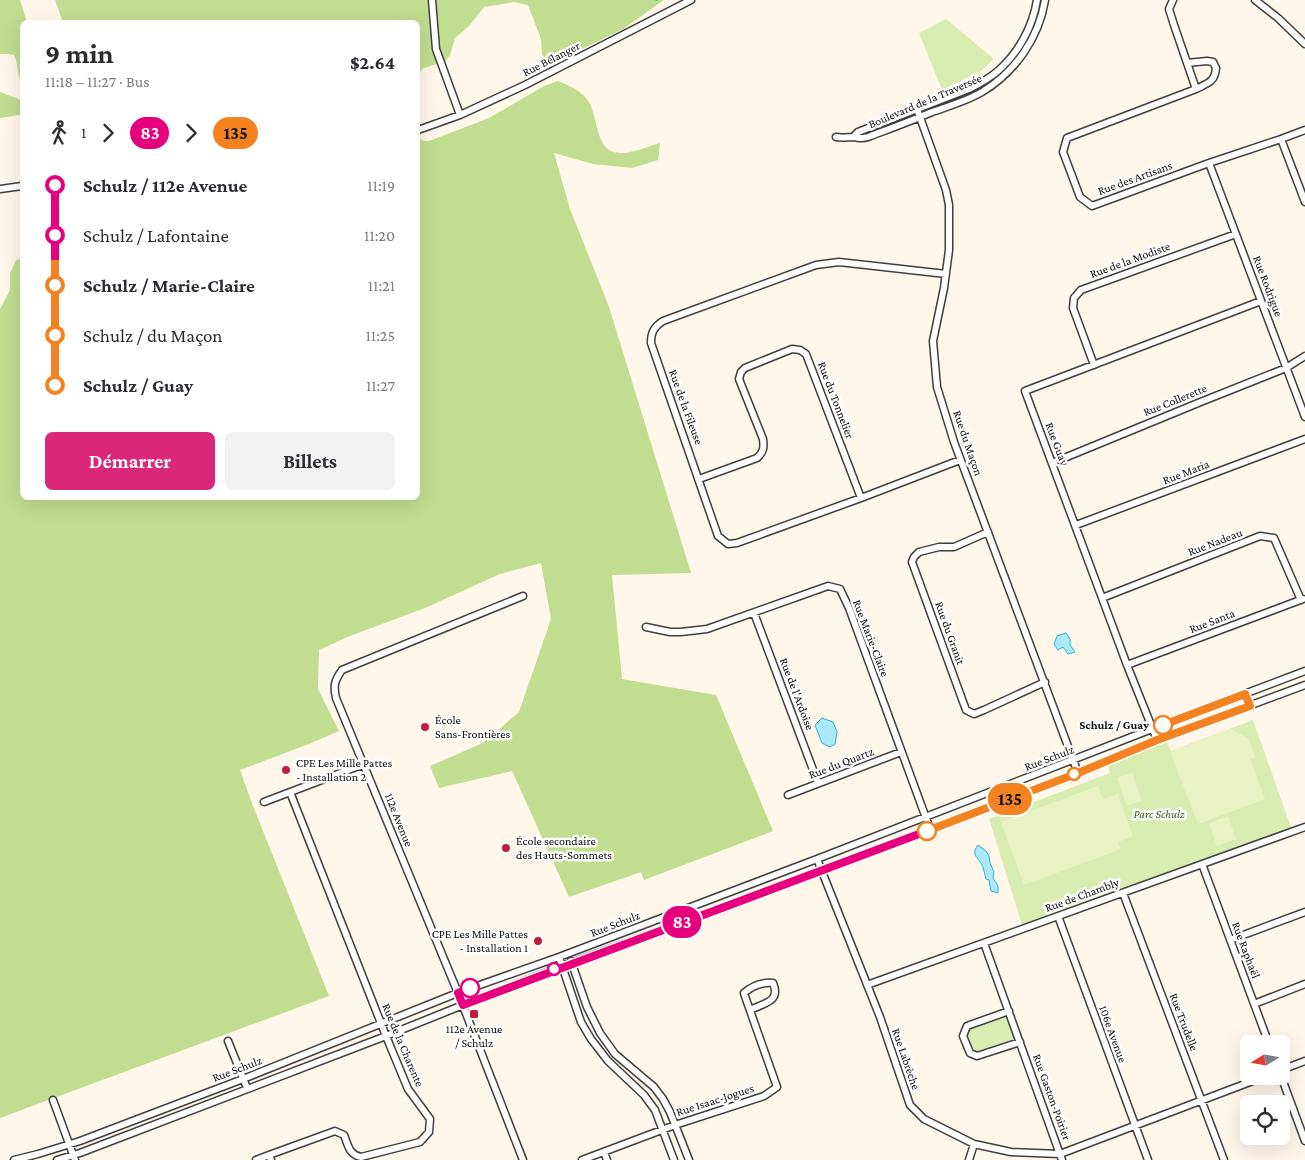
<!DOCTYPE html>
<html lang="fr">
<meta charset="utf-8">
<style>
body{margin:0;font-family:"Crimson Pro",serif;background:#f2f2f3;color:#2b2b33;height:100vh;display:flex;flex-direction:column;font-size:19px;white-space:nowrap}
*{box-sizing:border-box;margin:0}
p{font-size:16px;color:#7c7c81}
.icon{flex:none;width:28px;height:28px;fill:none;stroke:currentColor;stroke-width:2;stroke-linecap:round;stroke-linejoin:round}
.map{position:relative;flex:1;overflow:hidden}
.side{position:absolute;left:20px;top:20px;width:400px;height:480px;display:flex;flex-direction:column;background:#fff;border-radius:8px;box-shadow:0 5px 20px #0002}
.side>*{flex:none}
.badge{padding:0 10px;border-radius:16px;font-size:18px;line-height:32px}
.needle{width:32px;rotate:259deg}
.tools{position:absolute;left:1240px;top:1035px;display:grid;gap:10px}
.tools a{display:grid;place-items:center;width:50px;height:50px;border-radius:8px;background:#fff;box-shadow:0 5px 20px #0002;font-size:25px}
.map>.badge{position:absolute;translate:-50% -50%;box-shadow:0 0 0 2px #fff}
.legs{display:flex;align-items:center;gap:8px;height:55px;padding:0 25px;font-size:16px}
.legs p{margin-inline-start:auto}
.head{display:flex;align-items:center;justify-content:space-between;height:85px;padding:0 25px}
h1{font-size:28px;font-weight:700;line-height:38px}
.action{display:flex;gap:10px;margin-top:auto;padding:10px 25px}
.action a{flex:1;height:58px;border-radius:8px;background:#db2777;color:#fff;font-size:20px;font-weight:700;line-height:58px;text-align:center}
.action a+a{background:#f2f2f3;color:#2b2b33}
ul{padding:0 25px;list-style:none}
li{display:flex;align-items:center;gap:18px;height:50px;font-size:19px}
li i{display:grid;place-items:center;width:8px;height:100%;margin:0 6px;background:currentColor}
li i::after{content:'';width:12px;height:12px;margin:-6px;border:4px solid;border-radius:50%;background:#fff}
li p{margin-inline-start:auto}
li:first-child i{background:linear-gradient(#0000 50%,currentColor 0)}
li:last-child i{background:linear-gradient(currentColor 50%,#0000 0)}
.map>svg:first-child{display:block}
.green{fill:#d9ecb2}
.forest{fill:#c0dd90}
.pitch{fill:#eaf2c4}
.water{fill:#abeafa;stroke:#2dafd6}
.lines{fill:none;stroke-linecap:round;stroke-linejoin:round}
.stream{stroke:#2dafd6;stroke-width:2}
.minor-casing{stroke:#3f3f3f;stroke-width:9}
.minor{stroke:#fff;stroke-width:6}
.line-1-casing{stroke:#fff;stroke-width:11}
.line-2-casing{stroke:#fff;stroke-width:11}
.line-1{stroke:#e6007e;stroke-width:8}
.line-2{stroke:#f58220;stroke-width:8}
.stop-2-dot{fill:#fff;stroke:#f58220;stroke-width:2.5}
.poi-dot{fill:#c41b3f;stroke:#fff;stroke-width:2}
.stop-1-dot{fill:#fff;stroke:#e6007e;stroke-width:2.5}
.labels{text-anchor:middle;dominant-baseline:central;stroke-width:5;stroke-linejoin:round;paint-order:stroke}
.street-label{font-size:12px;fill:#0c0c0c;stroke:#fff}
.poi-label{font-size:12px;fill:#0c0c0c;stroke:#fff;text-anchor:start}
.stop-label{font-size:12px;font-weight:bold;fill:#0c0c0c;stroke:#fff;text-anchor:end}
.park-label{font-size:12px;font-style:italic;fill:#366718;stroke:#fff}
</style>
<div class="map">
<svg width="1305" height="1160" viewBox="0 0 1305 1160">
<rect width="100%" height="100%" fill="#fff7ea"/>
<path class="green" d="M946 19 994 59 981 71 942 90 919 33Z
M1253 720 1293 833 1024 931 989 819 1110 773 1108 765 1167 742 1171 751Z
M1009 1011 1020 1042 977 1056 970 1053 963 1036 967 1026Z"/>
<path class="forest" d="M0 0H20L27 22H22V82C16 75 19 64 14 55L8 54H0Z
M55 0H664L623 29 559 60 550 62 542 55 541 39 528 5 514 2 484 7 469 26 455 38 450 55 445 62 423 68 418 75V22H63Z
M558 81C569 86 579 89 587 99 600 116 593 154 622 153 632 153 650 146 660 143L658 160 632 168 593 164 554 153 570 209 609 307 691 573 612 575 622 679 716 695 773 831 644 880 641 872 569 897 512 771 439 788 430 766 483 743 519 712 551 619 541 563 500 574 425 608 350 636 319 650 318 689 339 731 309 744 240 770 253 806 329 996 0 1118V309L10 290V273L16 260 22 259V498H418V136L423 141H429L489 118 544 86Z
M0 92 13 97 22 100V117L19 115 0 118Z"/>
<path class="pitch" d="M1230 729 1248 738 1255 757 1250 759 1265 799 1198 824 1170 752Z
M1132 773 1142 801 1127 806 1117 778Z
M1098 786 1103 799 1118 794 1133 836 1118 842 1121 849 1024 885 1001 822Z
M1228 816 1236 839 1217 846 1209 823Z"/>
<path class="water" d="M1066 633 1070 639V645L1075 652 1068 654 1063 647 1058 650 1054 644 1057 636Z
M822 718 833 722 837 732 835 744 830 747 822 743 815 725Z
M978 845 986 851 989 856 990 863 994 872 993 878 998 886V893L991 891 989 880 986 879C985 875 984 871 983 867 979 857 970 856 978 845Z"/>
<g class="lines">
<path class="stream" d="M656 0H657"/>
<defs>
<path id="minor" d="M432 0 436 49 460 115
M1173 0 1169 9 1174 25 1196 89 1067 138 1063 152 1080 197 1092 206 1209 163 1281 139 1305 130
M1255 0 1278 18 1305 44
M1187 63 1207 61 1213 62 1216 68C1215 82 1208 83 1196 89
M917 109 946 190 949 205V250L944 288 933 341 937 387 954 442 1078 773
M418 130 460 115 525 85 691 0
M836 137C842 138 848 137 854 137 860 138 862 139 868 137 889 129 911 121 932 112 949 106 967 101 982 92 1015 72 1039 38 1045 0
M853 137 858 132 969 89C979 84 990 78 999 70 1019 52 1033 26 1037 0
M1281 139 1305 202
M1209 163 1305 417
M0 189 22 186
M946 274 839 262 816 265 663 321C654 327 651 332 651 343L718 536 728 544 737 543 861 498 960 460
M1094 365 1073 308 1074 298 1081 290 1236 234
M1052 463 1203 401 1286 368 1305 356
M699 479 757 458C764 452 764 447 763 439L739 379 741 372 745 368 792 349 800 350 806 354 861 498
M1076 525 1305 439
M988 532 954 547H939L919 552 914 557 912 562 966 710 974 714 984 710 1045 682
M523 596 342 670C335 680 333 685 336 698L458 993 523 1160
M1102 598 1260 536 1274 538 1301 600
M754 613 818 783
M646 627 670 632H681L707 629 828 586 840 589 849 608 930 829
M1127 665 1303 599
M1157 740 1127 665 1025 391 1261 301
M788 795 901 752
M264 802 364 764
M817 859 880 1017 910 1105 924 1119 974 1144 1011 1152 1060 1154 1266 1076
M1202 864 1269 1044
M1123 893 1224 1160
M1058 916 1148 1160
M1230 940 1305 912
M984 943 1062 1160
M559 957 581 1022 591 1039 608 1061 644 1095 655 1110 674 1160
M571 961 587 1007 600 1033 615 1054 654 1087 663 1099 670 1112 689 1160
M867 985 1305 827
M1254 1004 1305 984
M1009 1011 967 1026 963 1036 970 1053 977 1056 1020 1042
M228 1041 247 1088
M1281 1070 1305 1061
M1281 1076 1305 1141
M53 1100 75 1160
M604 1152 607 1160
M269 1155 335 1131 344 1135C348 1145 349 1155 361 1157L420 1142 429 1132 430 1119 408 1089 386 1036 290 792
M14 1160 38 1154 80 1141 243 1079 460 992 559 957 817 859 1152 729 1305 671
M57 1160 80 1153 386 1036 463 1005 563 966 822 871 1078 773 1157 740 1305 685
M256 1160 269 1155 271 1160
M582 1160 675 1125 764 1096 777 1087 747 1002 744 993C752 986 762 982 773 983 781 1002 764 1003 750 1010
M969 1160 974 1144"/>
</defs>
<use href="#minor" class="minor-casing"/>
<use href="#minor" class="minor"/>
</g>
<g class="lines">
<defs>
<path id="line-1" d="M470 988 458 993 463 1005C617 946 772 889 927 831"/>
<path id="line-2" d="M927 831 1078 773 1157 740 1250 706 1245 694 1163 725"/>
</defs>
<use href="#line-1" class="line-1-casing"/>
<use href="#line-2" class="line-2-casing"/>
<use href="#line-1" class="line-1"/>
<use href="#line-2" class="line-2"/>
</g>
<g class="stop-2-dot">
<circle cx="1163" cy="725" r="9"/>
<circle cx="1074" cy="774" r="6"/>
<circle cx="927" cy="831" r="9"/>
</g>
<g class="poi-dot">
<circle cx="425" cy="727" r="5"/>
<circle cx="286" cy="770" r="5"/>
<circle cx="506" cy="848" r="5"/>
<circle cx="538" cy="941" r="5"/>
<rect x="469" y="1009" width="10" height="10" rx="2.5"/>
</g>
<g class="stop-1-dot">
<circle cx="554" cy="969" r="6"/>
<circle cx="470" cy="988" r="9"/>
</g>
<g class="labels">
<g class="street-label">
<text transform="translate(551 59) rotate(-27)">Rue Bélanger</text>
<text transform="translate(925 101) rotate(-23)">Boulevard de la Traversée</text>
<text transform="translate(1135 178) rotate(-20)">Rue des Artisans</text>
<text transform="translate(1130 260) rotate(-20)">Rue de la Modiste</text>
<text transform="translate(1268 286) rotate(69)">Rue Rodrigue</text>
<text transform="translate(836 400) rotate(69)">Rue du Tonnelier</text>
<text transform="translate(1175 400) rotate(-22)">Rue Collerette</text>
<text transform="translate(686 407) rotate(70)">Rue de la Fileuse</text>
<text transform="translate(968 443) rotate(71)">Rue du Maçon</text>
<text transform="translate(1057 444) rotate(69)">Rue Guay</text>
<text transform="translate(1186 472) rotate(-21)">Rue Maria</text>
<text transform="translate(1215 542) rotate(-21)">Rue Nadeau</text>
<text transform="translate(1212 621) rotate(-21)">Rue Santa</text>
<text transform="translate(950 633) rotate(70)">Rue du Granit</text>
<text transform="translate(871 638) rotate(69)">Rue Marie-Claire</text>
<text transform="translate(797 694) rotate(69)">Rue de l'Ardoise</text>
<text transform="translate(1049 758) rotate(-21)">Rue Schulz</text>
<text transform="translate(841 763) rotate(-21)">Rue du Quartz</text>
<text transform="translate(399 820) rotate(68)">112e Avenue</text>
<text transform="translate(1082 895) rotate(-20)">Rue de Chambly</text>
<text transform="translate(615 924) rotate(-21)">Rue Schulz</text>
<text transform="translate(1246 950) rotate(69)">Rue Raphaël</text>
<text transform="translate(1184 1022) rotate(69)">Rue Trudelle</text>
<text transform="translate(1113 1034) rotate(70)">106e Avenue</text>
<text transform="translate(403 1045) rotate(67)">Rue de la Charente</text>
<text transform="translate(906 1059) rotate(71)">Rue Labrèche</text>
<text transform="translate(237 1069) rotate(-21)">Rue Schulz</text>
<text transform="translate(1052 1097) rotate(70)">Rue Gaston-Poirier</text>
<text transform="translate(715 1100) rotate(-18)">Rue Isaac-Jogues</text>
</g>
<g class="poi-label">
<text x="435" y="720">École<tspan x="435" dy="14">Sans-Frontières</tspan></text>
<text x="296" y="763">CPE Les Mille Pattes<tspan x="296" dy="14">- Installation 2</tspan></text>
<text x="516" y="841">École secondaire<tspan x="516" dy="14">des Hauts-Sommets</tspan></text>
<text x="528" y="934" text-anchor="end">CPE Les Mille Pattes<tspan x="528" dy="14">- Installation 1</tspan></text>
<text x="474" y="1029" text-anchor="middle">112e Avenue<tspan x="474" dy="14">/ Schulz</tspan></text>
</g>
<g class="stop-label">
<text x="1149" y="725">Schulz / Guay</text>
</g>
<g class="park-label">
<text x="1159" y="814">Parc Schulz</text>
</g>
</g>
</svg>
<div class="tools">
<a><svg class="needle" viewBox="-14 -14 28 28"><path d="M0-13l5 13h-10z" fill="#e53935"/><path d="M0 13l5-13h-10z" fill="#7c7c81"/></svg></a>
<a><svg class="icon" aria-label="locate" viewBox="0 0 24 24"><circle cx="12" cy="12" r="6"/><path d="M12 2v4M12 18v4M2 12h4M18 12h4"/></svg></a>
</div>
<b class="badge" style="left:682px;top:922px;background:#e6007e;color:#fff">83</b>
<b class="badge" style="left:1010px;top:799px;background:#f58220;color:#111">135</b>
<section class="side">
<div class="head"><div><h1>9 min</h1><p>11:18 – 11:27 · Bus</p></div><b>$2.64</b></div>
<div class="legs"><svg class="icon" aria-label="walk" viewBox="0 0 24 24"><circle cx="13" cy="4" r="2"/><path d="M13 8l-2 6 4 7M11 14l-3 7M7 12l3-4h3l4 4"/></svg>1<svg class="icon" aria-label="forward" viewBox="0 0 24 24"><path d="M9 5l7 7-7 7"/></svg><b class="badge" style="background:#e6007e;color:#fff">83</b><svg class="icon" aria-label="forward" viewBox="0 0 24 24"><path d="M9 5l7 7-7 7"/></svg><b class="badge" style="background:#f58220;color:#111">135</b></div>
<ul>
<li><i style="color:#e6007e"></i><b>Schulz / 112e Avenue</b><p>11:19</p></li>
<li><i style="color:#e6007e"></i><span>Schulz / Lafontaine</span><p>11:20</p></li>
<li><i style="color:#f58220"></i><b>Schulz / Marie-Claire</b><p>11:21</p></li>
<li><i style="color:#f58220"></i><span>Schulz / du Maçon</span><p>11:25</p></li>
<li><i style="color:#f58220"></i><b>Schulz / Guay</b><p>11:27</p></li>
</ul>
<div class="action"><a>Démarrer</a><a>Billets</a></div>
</section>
</div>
